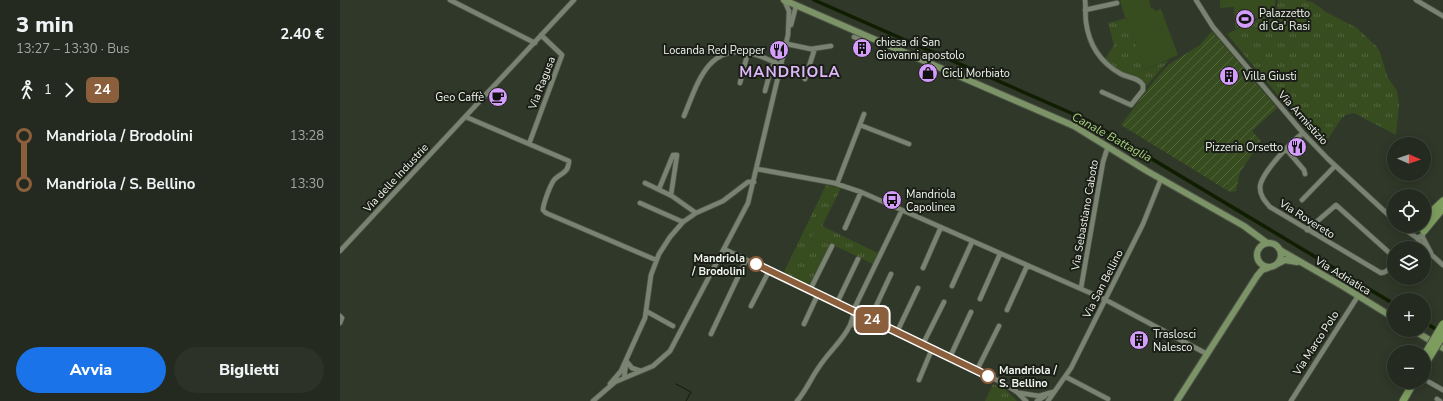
<!DOCTYPE html>
<html lang="it">
<meta charset="utf-8">
<style>
body{margin:0;font-family:"Nunito Sans",sans-serif;background:#2c3228;color:#f1f3f6;height:100vh;display:flex;flex-direction:column;font-size:15px;white-space:nowrap}
*{box-sizing:border-box;margin:0}
p{font-size:13px;color:#a3a7a4}
.icon{flex:none;width:22px;height:22px;fill:none;stroke:currentColor;stroke-width:2;stroke-linecap:round;stroke-linejoin:round}
.map{position:relative;flex:1;overflow:hidden}
.side{display:flex;flex-direction:column;background:#242a1f;width:340px}
.side>*{flex:none}
.badge{padding:0 8px;border-radius:6px;font-size:14px;line-height:26px}
.needle{width:26px;rotate:92deg}
.controls{position:absolute;left:1047px;top:137px;display:grid;gap:8px}
.controls a{display:grid;place-items:center;width:44px;height:44px;border-radius:50%;background:#242a1f;box-shadow:0 2px 10px #0003,0 0 0 1px #41463d;font-size:20px}
.map>.badge{position:absolute;translate:-50% -50%;box-shadow:0 0 0 2px #fff}
.legs{display:flex;align-items:center;gap:6px;height:44px;padding:0 16px;font-size:13px}
.legs p{margin-inline-start:auto}
.summary{display:flex;align-items:center;justify-content:space-between;height:68px;padding:0 16px}
h1{font-size:22px;font-weight:800;line-height:30px}
.cta{display:flex;gap:8px;margin-top:auto;padding:8px 16px}
.cta a{flex:1;height:46px;border-radius:24px;background:#1a73e8;color:#fff;font-size:16px;font-weight:800;line-height:46px;text-align:center}
.cta a+a{background:#2c3228;color:#f1f3f6}
ul{padding:0 16px;list-style:none}
li{display:flex;align-items:center;gap:14px;height:48px;font-size:15px}
li i{display:grid;place-items:center;width:6px;height:100%;margin:0 5px;background:currentColor}
li i::after{content:'';width:10px;height:10px;margin:-5px;border:3px solid;border-radius:50%;background:#242a1f}
li p{margin-inline-start:auto}
li:first-child i{background:linear-gradient(#0000 50%,currentColor 0)}
li:last-child i{background:linear-gradient(currentColor 50%,#0000 0)}
main{display:flex;flex:1;min-height:0}
.map>svg:first-child{display:block}
.park{fill:url(#park-tufts)}
.garden{fill:url(#garden-furrows)}
.pitch{fill:#374d20}
.lines{fill:none;stroke-linecap:round;stroke-linejoin:round}
.stream{stroke:#0f1d01;stroke-width:1}
.canal{stroke:#0f1d01;stroke-width:3.5}
.minor-casing{stroke:#4c5346;stroke-width:6}
.major-casing{stroke:#4c5346;stroke-width:8}
.highway-casing{stroke:#4c5346;stroke-width:9}
.minor{stroke:#7a8372;stroke-width:4.5}
.major{stroke:#7c9367;stroke-width:6}
.highway{stroke:#7d9d5f;stroke-width:7}
.highway-bridge-casing{stroke:#4c5346;stroke-width:9;stroke-linecap:butt}
.highway-bridge{stroke:#7d9d5f;stroke-width:7}
.line-1-casing{stroke:#fff;stroke-width:9}
.line-1{stroke:#8b5e3c;stroke-width:6}
.stop-1-dot{fill:#fff;stroke:#8b5e3c;stroke-width:2}
.labels{text-anchor:middle;dominant-baseline:central;stroke-width:4;stroke-linejoin:round;paint-order:stroke}
.poi-label{font-size:11px;fill:#f0f6ec;stroke:#1a1e17;text-anchor:start}
.street-label{font-size:11px;fill:#f0f6ec;stroke:#1a1e17}
.stop-label{font-size:11px;font-weight:bold;fill:#f0f6ec;stroke:#1a1e17;text-anchor:end}
.water-label{font-size:12px;font-style:italic;fill:#a4cf7a;stroke:#1a1e17}
.district-label{font-size:15px;font-weight:bold;letter-spacing:1px;fill:#dfb8fb;stroke:#1a1e17}
</style>
<main>
<section class="side">
<div class="summary"><div><h1>3 min</h1><p>13:27 – 13:30 · Bus</p></div><b>2.40 €</b></div>
<div class="legs"><svg class="icon" aria-label="walk" viewBox="0 0 24 24"><circle cx="13" cy="4" r="2"/><path d="M13 8l-2 6 4 7M11 14l-3 7M7 12l3-4h3l4 4"/></svg>1<svg class="icon" aria-label="forward" viewBox="0 0 24 24"><path d="M9 5l7 7-7 7"/></svg><b class="badge" style="background:#8b5e3c;color:#fff">24</b></div>
<ul>
<li><i style="color:#8b5e3c"></i><b>Mandriola / Brodolini</b><p>13:28</p></li>
<li><i style="color:#8b5e3c"></i><b>Mandriola / S. Bellino</b><p>13:30</p></li>
</ul>
<div class="cta"><a>Avvia</a><a>Biglietti</a></div>
</section>
<div class="map">
<svg width="1103" height="401" viewBox="0 0 1103 401">
<defs>
<pattern id="park-tufts" width="24" height="20" patternUnits="userSpaceOnUse"><rect width="24" height="20" fill="#374d20"/><path d="M3 7l-1-3M5 7V3M7 7l1-3M15 17l-1-3M17 17v-4M19 17l1-3" fill="none" stroke="#546741"/></pattern>
<pattern id="garden-furrows" width="10" height="10" patternUnits="userSpaceOnUse"><rect width="10" height="10" fill="#374d20"/><path d="M-1 1l2-2M0 10L10 0M9 11l2-2" fill="none" stroke="#546741"/></pattern>
</defs>
<rect width="100%" height="100%" fill="#303829"/>
<path class="park" d="M938 0H965L974 3 986 12 1017 28 1037 47 1040 52 1047 76 1057 91 1059 105 1056 135 1014 113 1006 115 1001 119 983 147 946 105 887 34 937 10Z
M787 18 805 70 829 60 804 89 803 84 775 69 764 60 774 45 768 23Z
M486 185 501 188 482 226 538 253 533 264 491 244 469 286 443 274Z
M653 384 666 390 677 401H645Z"/>
<path class="garden" d="M872 31 937 108 912 131 921 141 900 172 896 191 890 192 781 125 813 82 828 65 860 45Z"/>
<path class="pitch" d="M780 0H809L811 8H813L815 11 821 9 838 55 805 70 787 18H785Z
M880 0H935V9L895 29 894 7 880 8Z
M478 233 482 244 475 247 471 235Z"/>
<g class="lines">
<path class="stream" d="M336 384 351 392 346 401"/>
<path class="canal" d="M474 0 747 120 1054 304
M1084 322 1099 331"/>
<defs>
<path id="minor" d="M110 0 195 43
M745 0C746 7 745 15 746 22 749 45 761 63 781 74 788 78 798 77 803 85V90L791 105 762 92
M856 0 873 27 963 133 988 159 1054 220
M1076 0 1103 16
M745 10 777 3
M451 25 456 6
M514 37 526 42
M447 44 471 49 491 46
M465 79 474 51V49
M400 83 408 52
M425 91 431 69 435 62
M344 116C357 85 368 41 413 54 423 56 432 62 442 65
M126 117 229 161C228 173 223 172 216 178 211 181 203 205 203 210L206 213 316 260
M520 125 569 144
M963 133C952 141 921 173 920 187 920 196 925 201 930 207L1041 273 1045 272 1054 265
M189 144 222 55 201 35
M946 149 964 170 965 174
M417 169 494 183 521 192 764 299 867 354
M305 183 332 196 356 213
M497 184 524 114
M319 189 333 155H337L331 195
M962 200 995 166
M300 203 343 222
M1060 226 1070 233
M1073 226 1070 233 1077 238 1083 235V229L1081 226
M505 228 521 192
M967 230 996 205 1054 257
M1082 236 1091 253
M1077 238 1084 248
M1084 248 1103 265
M384 249 663 383 677 392 686 401
M0 251 234 0
M583 268 601 227
M612 286 632 242
M741 288 763 162 768 146
M470 290 492 246
M640 299 660 254
M497 303 518 259
M411 306 429 271
M667 310 687 266
M306 311 333 326
M0 316 2 318 0 323
M530 319 551 274
M464 324 478 294
M510 326 517 319 526 317
M557 332 578 288
M371 334 406 260
M583 344 604 302
M610 357 631 312
M287 362 292 368 301 371
M637 370 659 326
M726 377 768 399
M284 378 286 364
M579 380 592 349
M1089 382 1103 390
M270 384 281 371 305 318 311 275 319 254 330 237 343 222 356 213 383 201 408 182H414
M680 393 699 396 713 392
M1097 399 1100 401
M253 401 275 382 313 366 330 351 408 203 448 35 449 11 444 0
M457 401C466 391 471 378 479 367 491 348 513 333 514 309L562 210
M697 401 705 396
M708 401 731 368 803 224 821 179
M951 401 1018 296"/>
<path id="major" d="M444 0 734 126 807 171 904 226 927 243
M917 255a12 12 0 1 1 24 0a12 12 0 1 1-24 0Z
M940 250 1004 287 1054 318
M937 264 945 260 957 262
M1073 330 1103 348
M837 401 917 276 922 270 928 268"/>
<path id="highway" d="M1084 219 1103 201
M1084 231 1103 208
M1063 401 1074 382"/>
</defs>
<use href="#minor" class="minor-casing"/>
<use href="#major" class="major-casing"/>
<use href="#highway" class="highway-casing"/>
<use href="#minor" class="minor"/>
<use href="#major" class="major"/>
<use href="#highway" class="highway"/>
<defs>
<path id="highway-bridge" d="M1084 356 1103 324
M1084 366 1103 335"/>
</defs>
<use href="#highway-bridge" class="highway-bridge-casing"/>
<use href="#highway-bridge" class="highway-bridge"/>
</g>
<g class="lines">
<defs>
<path id="line-1" d="M416 264 648 376"/>
</defs>
<use href="#line-1" class="line-1-casing"/>
<use href="#line-1" class="line-1"/>
</g>
<defs>
<symbol id="stadium-disc" viewBox="-11 -11 22 22"><circle r="9.5" fill="#d49cfb" stroke="#1a1e17"/><path d="M0-5a6.5 5 0 1 0 0 10a6.5 5 0 1 0 0-10ZM-3.5-1.8h7v3.6h-7Z" fill="#111"/></symbol>
<symbol id="building-disc" viewBox="-11 -11 22 22"><circle r="9.5" fill="#d49cfb" stroke="#1a1e17"/><path d="M-4-6H4V6H1V3H-1V6H-4ZM-2.5-4.3h1.7v1.8h-1.7ZM.8-4.3h1.7v1.8H.8ZM-2.5-1h1.7V.8h-1.7ZM.8-1h1.7V.8H.8Z" fill="#111"/></symbol>
<symbol id="restaurant-disc" viewBox="-11 -11 22 22"><circle r="9.5" fill="#d49cfb" stroke="#1a1e17"/><path d="M-5-6h1v4h1v-4h1v4h1v-4h1v5L-1.5 .5V6h-2V.5L-5-1ZM5-6V6H3V1.5H1.5Q1.5-4 5-6Z" fill="#111"/></symbol>
<symbol id="shop-disc" viewBox="-11 -11 22 22"><circle r="9.5" fill="#d49cfb" stroke="#1a1e17"/><path d="M-5-2.5h2.3a2.7 3.5 0 0 1 5.4 0H5L5.5 6h-11ZM-1.5-2.5h3a1.5 2.3 0 0 0-3 0Z" fill="#111"/></symbol>
<symbol id="cafe-disc" viewBox="-11 -11 22 22"><circle r="9.5" fill="#d49cfb" stroke="#1a1e17"/><path d="M-5.5-4.5H6V0H3Q3 3.5 0 3.5H-2.5Q-5.5 3.5-5.5 0ZM3-3.2v2h1.7v-2ZM-6 4.5H4V6H-6Z" fill="#111"/></symbol>
<symbol id="bus-disc" viewBox="-11 -11 22 22"><circle r="9.5" fill="#d49cfb" stroke="#1a1e17"/><path d="M-5-6H5V4H4V6H2V4H-2V6H-4V4H-5ZM-3.5-4V0h7V-4ZM-3.5 1.2v1.5H-2V1.2ZM2 1.2v1.5H3.5V1.2Z" fill="#111"/></symbol>
</defs>
<g fill-rule="evenodd">
<use href="#stadium-disc" x="894" y="8" width="22" height="22"/>
<use href="#building-disc" x="511" y="37" width="22" height="22"/>
<use href="#restaurant-disc" x="428" y="39" width="22" height="22"/>
<use href="#shop-disc" x="577" y="62" width="22" height="22"/>
<use href="#building-disc" x="878" y="65" width="22" height="22"/>
<use href="#cafe-disc" x="147" y="86" width="22" height="22"/>
<use href="#restaurant-disc" x="946" y="136" width="22" height="22"/>
<use href="#bus-disc" x="541" y="189" width="22" height="22"/>
<use href="#building-disc" x="788" y="329" width="22" height="22"/>
</g>
<g class="stop-1-dot">
<circle cx="416" cy="264" r="7"/>
<circle cx="648" cy="376" r="7"/>
</g>
<g class="labels">
<g class="poi-label">
<text x="919" y="13">Palazzetto<tspan x="919" dy="13">di Ca' Rasi</tspan></text>
<text x="536" y="42">chiesa di San<tspan x="536" dy="13">Giovanni apostolo</tspan></text>
<text x="425" y="50" text-anchor="end">Locanda Red Pepper</text>
<text x="602" y="73">Cicli Morbiato</text>
<text x="903" y="76">Villa Giusti</text>
<text x="144" y="97" text-anchor="end">Geo Caffè</text>
<text x="943" y="147" text-anchor="end">Pizzeria Orsetto</text>
<text x="566" y="194">Mandriola<tspan x="566" dy="13">Capolinea</tspan></text>
<text x="813" y="334">Traslosci<tspan x="813" dy="13">Nalesco</tspan></text>
</g>
<g class="street-label">
<text transform="translate(202 83) rotate(-69)">Via Ragusa</text>
<text transform="translate(963 118) rotate(48)">Via Armistizio</text>
<text transform="translate(56 178) rotate(-47)">Via delle Industrie</text>
<text transform="translate(745 215) rotate(-80)">Via Sebastiano Caboto</text>
<text transform="translate(967 219) rotate(32)">Via Rovereto</text>
<text transform="translate(1003 276) rotate(31)">Via Adriatica</text>
<text transform="translate(763 284) rotate(-63)">Via San Bellino</text>
<text transform="translate(976 343) rotate(-57)">Via Marco Polo</text>
</g>
<g class="stop-label">
<text x="405" y="258">Mandriola<tspan x="405" dy="13">/ Brodolini</tspan></text>
<text x="659" y="370" text-anchor="start">Mandriola /<tspan x="659" dy="13">S. Bellino</tspan></text>
</g>
<g class="water-label">
<text transform="translate(772 137) rotate(29)">Canale Battaglia</text>
</g>
<g class="district-label">
<text x="450" y="72">MANDRIOLA</text>
</g>
</g>
</svg>
<div class="controls">
<a><svg class="needle" viewBox="-14 -14 28 28"><path d="M0-13l5 13h-10z" fill="#e53935"/><path d="M0 13l5-13h-10z" fill="#a3a7a4"/></svg></a>
<a><svg class="icon" aria-label="locate" viewBox="0 0 24 24"><circle cx="12" cy="12" r="6"/><path d="M12 2v4M12 18v4M2 12h4M18 12h4"/></svg></a>
<a><svg class="icon" aria-label="layers" viewBox="0 0 24 24"><path d="M12 4l9 5-9 5-9-5zM3 14l9 5 9-5"/></svg></a>
<a>+</a>
<a>−</a>
</div>
<b class="badge" style="left:532px;top:320px;background:#8b5e3c;color:#fff">24</b>
</div>
</main>
